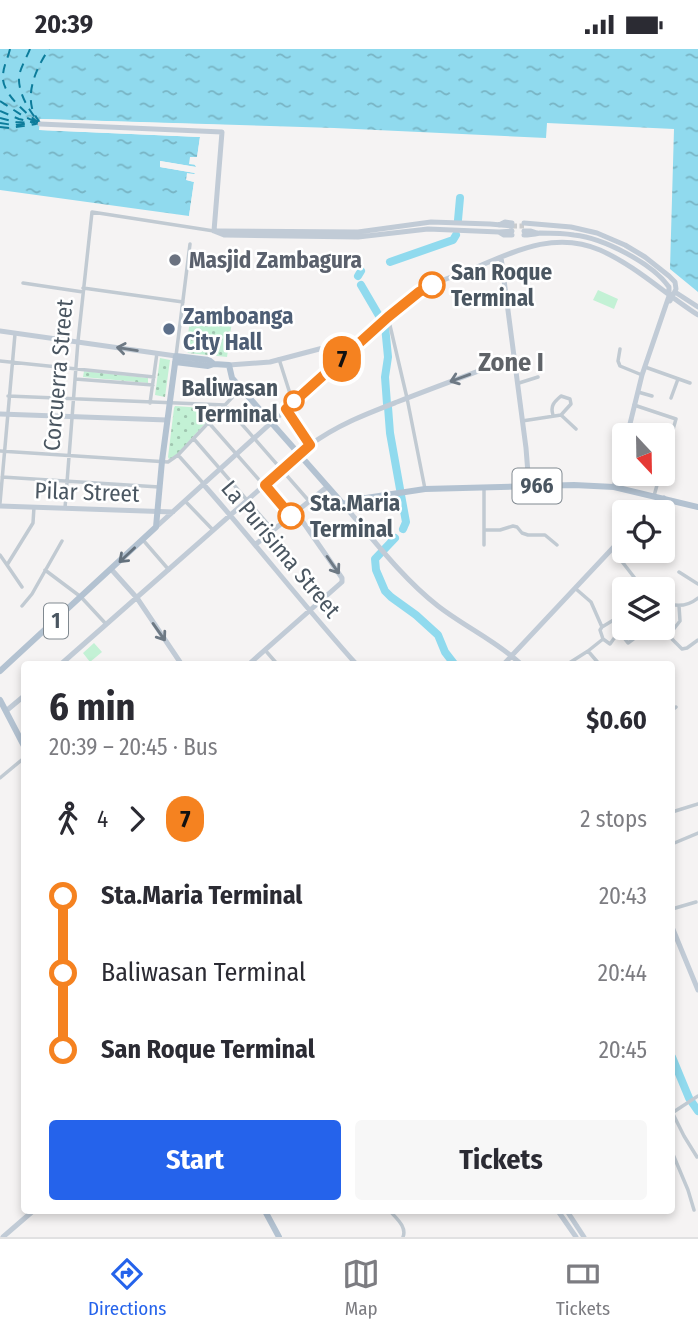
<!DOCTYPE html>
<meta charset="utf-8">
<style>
body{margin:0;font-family:"Fira Sans Condensed",sans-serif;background:#f7f7f7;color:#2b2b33;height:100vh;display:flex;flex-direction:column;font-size:26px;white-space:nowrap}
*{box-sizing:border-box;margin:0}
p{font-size:23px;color:#7c7c81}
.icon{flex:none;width:38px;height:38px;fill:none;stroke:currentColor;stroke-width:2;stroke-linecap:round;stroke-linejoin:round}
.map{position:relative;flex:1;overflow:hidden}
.sheet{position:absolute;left:21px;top:612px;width:654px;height:553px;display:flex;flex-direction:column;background:#fff;border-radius:7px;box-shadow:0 4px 10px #0003}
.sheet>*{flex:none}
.badge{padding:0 14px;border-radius:23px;font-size:24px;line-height:46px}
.needle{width:46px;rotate:158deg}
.tools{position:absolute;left:612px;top:374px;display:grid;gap:14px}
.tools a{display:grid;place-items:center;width:63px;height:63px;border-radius:7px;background:#fff;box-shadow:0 4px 10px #0003;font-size:35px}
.map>.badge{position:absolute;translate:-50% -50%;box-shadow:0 0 0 4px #fff}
.legs{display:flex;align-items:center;gap:10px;height:77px;padding:0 28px;font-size:23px}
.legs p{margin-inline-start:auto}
.headline{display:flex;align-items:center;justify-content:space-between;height:119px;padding:0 28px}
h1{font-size:38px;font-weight:700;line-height:52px}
.button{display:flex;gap:14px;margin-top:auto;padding:14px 28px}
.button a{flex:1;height:80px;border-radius:7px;background:#2563eb;color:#fff;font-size:28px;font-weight:700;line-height:80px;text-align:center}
.button a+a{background:#f7f7f7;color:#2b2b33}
ul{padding:0 28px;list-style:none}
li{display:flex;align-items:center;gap:24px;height:77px;font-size:26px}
li i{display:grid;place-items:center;width:10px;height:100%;margin:0 9px;background:currentColor}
li i::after{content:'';width:18px;height:18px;margin:-9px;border:5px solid;border-radius:50%;background:#fff}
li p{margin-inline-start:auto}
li:first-child i{background:linear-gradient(#0000 50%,currentColor 0)}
li:last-child i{background:linear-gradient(currentColor 50%,#0000 0)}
.status{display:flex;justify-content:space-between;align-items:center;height:49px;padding:0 35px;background:#fff;direction:ltr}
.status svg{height:19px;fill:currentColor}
.dock{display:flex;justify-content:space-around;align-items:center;height:98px;border-top:2px solid #e1e1e2;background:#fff;font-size:19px;color:#7c7c81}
.dock a{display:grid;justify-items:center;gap:4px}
.dock .on{color:#2563eb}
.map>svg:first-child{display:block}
.green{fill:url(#green-dots)}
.pitch{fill:#c3f1d5}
.water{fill:url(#water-ripples)}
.pier{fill:#f5f3f3}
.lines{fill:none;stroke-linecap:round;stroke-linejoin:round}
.river{stroke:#90daee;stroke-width:8}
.ferry{stroke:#0c7c9b;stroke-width:2;stroke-dasharray:9 7;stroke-linecap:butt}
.secondary-tunnel{stroke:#caccce;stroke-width:5;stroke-dasharray:5 2.5;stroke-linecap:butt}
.street{stroke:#c1cad2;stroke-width:3.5}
.secondary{stroke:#c1cbd6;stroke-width:5}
.primary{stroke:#b3c2d1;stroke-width:6}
.oneway{stroke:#6e7984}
.oneway2{stroke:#64717d}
.line-1-casing{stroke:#fff;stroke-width:16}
.line-1{stroke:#f58220;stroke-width:10}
.worship-dot{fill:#6b7280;stroke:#fff;stroke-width:2.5}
.stop-1-dot{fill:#fff;stroke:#f58220;stroke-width:3.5}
.service-dot{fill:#5c6f8a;stroke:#fff;stroke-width:2.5}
.labels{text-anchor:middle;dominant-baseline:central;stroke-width:5;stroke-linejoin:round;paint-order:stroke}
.shield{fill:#fff;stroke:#808990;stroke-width:2}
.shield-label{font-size:21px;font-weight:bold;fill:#4a5661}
.worship-label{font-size:23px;font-weight:bold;fill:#5b616d;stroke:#fff;text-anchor:start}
.stop-label{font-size:23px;font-weight:bold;fill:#4a5661;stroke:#fff;text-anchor:start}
.service-label{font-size:23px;font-weight:bold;fill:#4e5e75;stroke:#fff;text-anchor:start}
.street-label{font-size:23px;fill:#4a5661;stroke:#fff}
.quarter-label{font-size:26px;font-weight:bold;fill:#5f6368;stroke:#fff}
</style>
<div class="status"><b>20:39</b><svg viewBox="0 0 49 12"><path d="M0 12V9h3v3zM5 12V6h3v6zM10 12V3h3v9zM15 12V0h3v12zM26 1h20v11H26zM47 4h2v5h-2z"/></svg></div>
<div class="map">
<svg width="698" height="1188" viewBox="0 0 698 1188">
<defs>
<pattern id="green-dots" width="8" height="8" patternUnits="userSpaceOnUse" patternTransform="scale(1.75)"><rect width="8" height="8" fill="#c3f1d5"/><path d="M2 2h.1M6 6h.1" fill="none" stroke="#a0c6b0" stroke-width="1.8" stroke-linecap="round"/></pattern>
<pattern id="water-ripples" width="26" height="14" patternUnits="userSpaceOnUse" patternTransform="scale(1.75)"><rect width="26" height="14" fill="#90daee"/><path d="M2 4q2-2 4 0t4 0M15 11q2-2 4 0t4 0" fill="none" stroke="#78b4c4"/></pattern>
</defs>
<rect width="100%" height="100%" fill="#f5f3f3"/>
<path class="green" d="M191 264 232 272 227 308 188 304 186 300Z
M160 309 170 311 165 348 155 346Z
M84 322 148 329V334L83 328Z
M175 357 218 360 174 409 169 410 168 408 174 359Z"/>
<path class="pitch" d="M598 241 618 250 614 260 593 251Z
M94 594 102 603 90 613 83 604Z"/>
<path class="water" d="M0 0H698V243L670 220 674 80 547 74 546 89 334 79 40 70V81L200 88 197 109 190 108 196 118 160 112V118L195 124V126L187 125V131L194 133 189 167 0 141Z"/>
<path class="pier" d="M40 70 225 76V79L44 73 43 77 202 85 204 88 201 110 198 112H193L199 115V120L197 121 198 124V128H190L196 130 198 133 193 167H189L194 133 186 131 187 124 194 125 195 124 160 118V112L196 118V116L189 115 190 108H197L200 88 39 81Z"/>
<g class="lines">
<path class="river" d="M458 171 460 149
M390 213 453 191 456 186
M358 227 361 222
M361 236 385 277 388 308 385 328 387 355
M388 358 390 384 400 440
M401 446 406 473 403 480
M395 489 375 510 376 521 385 542 391 548 416 566 438 586 445 603 455 616
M672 1008 689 1049 698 1062"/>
<path class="ferry" d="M10 0C8 9 3 18 3 27 1 44 27 65 39 74
M30 0C27 8 20 19 19 28 18 43 28 60 37 71
M0 52 23 67 36 73
M0 62 19 70 39 75
M0 69 16 73 32 74
M0 74 13 76 27 75
M40 74C37 69 33 64 32 59 27 39 38 16 49 0
M0 78 10 79 36 75"/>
<path class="secondary-tunnel" d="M512 177H524"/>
<path class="street" d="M23 234 83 243
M83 239 183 253
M388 268 407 349 425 440
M620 300 618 312 620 317 642 326
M176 307 190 195
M279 310 293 354
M0 312 154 328
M645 318 690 334
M75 330 153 336
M519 334 538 328
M638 343 652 347
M8 347 225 356 309 452
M671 349 678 330
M150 354 157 304
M634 356 676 370 663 415
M286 360 310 396
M553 366C550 357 554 353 561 347L570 350 571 355 561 366
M522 372 561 366 576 380
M209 374 291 467
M194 390 273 481
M0 402 168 413 178 406 241 339
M178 406 203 434
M2 428 159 438
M654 447 660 425
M186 453 213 481
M0 454 15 285
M65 459 78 292 92 163 214 182
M484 481H500L513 477 517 478 522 484 528 486H545L557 496
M143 491 169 521
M484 496V439
M613 501 644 541
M0 506 7 516
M45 521 81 548 106 575
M679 523 698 535
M22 538 7 516 33 474 34 458
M576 540 591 553 602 578 600 581 603 590 610 595 615 588
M663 553C675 558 687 558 698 549
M22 557 32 545 62 492
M619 568 624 589 628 594 648 579
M602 578 625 564
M661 579 682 600 687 599 698 591
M669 586 680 572 679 557
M265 601 278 616
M588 602 600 616
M566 616 588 602 603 590
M672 661 676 658
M0 729 24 709
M672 763 698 755
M672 795 698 784
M672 860 696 853
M672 1063 684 1087 697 1108
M672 1064 698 1047
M672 1103 688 1141 694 1161
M390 1162C397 1170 407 1178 403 1188"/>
<path class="secondary" d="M40 75 222 83 214 182
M524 174 571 178 597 184 625 196 645 208 669 227 675 233 676 240 670 252
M499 176 505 173 512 174
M214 182 224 186 358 188 428 180 499 183 504 186H512
M217 182 358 183 431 173 490 175 512 177
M524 182H531L537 184
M499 183 512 182
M524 186C530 186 535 185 540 184 551 184 563 184 574 186 603 189 652 214 669 238V247L642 326 627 387
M501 208 526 399 529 437
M675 243 698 258
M0 282 176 307
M229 316 270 313 342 294 346 295 352 300
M0 365 167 371
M204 436C256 495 304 557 357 616
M614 438 625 395
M343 455C372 489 403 530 438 557 465 578 498 593 522 616
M0 457 173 463
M648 464 664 449
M156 478 388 268C400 259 410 248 422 241 439 231 459 226 477 218 517 201 557 182 600 201 636 217 665 245 698 266
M256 495 327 438
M111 520 137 549 182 616
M60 616 310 396C337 376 366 365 397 353 435 338 474 324 513 309
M248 616 342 533V529L296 463
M503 616 625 486
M6 662 24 647
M672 878 698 941
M558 1162 576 1188
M567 1162 584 1188
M3 1188 33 1162"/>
<path class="primary" d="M175 313 208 317 214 315 229 316 232 329 343 455 366 449 425 440 574 436 614 438 698 458
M0 622 156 478 162 412 176 307 209 311 214 315
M0 651 24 697
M265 1162 279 1188"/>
</g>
<defs><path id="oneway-shaft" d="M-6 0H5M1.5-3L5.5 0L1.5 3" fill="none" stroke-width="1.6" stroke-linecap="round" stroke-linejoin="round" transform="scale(1.75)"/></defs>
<g class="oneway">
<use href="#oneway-shaft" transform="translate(127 300) rotate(-171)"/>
<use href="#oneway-shaft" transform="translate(460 329) rotate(160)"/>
<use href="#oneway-shaft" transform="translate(333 516) rotate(55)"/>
<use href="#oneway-shaft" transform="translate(159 583) rotate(55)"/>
</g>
<use class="oneway2" href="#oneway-shaft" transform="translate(127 506) rotate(137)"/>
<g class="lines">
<defs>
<path id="line-1" d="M291 467 265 436 310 396 286 360 388 268 419 243 432 236"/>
</defs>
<use href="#line-1" class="line-1-casing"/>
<use href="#line-1" class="line-1"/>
</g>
<circle class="worship-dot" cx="175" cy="211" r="7"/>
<g class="stop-1-dot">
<circle cx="432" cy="236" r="12"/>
<circle cx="294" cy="352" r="9"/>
<circle cx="291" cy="467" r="12"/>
</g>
<circle class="service-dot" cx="169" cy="280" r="7"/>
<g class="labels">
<g class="shield">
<rect x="512.5" y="419.5" width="49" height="35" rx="5"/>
<rect x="44" y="554.5" width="24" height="35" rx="5"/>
</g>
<g class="shield-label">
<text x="537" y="437">966</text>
<text x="56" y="572">1</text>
</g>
<g class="worship-label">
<text x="189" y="211">Masjid Zambagura</text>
</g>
<g class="stop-label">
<text x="451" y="223">San Roque<tspan x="451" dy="26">Terminal</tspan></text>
<text x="278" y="339" text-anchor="end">Baliwasan<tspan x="278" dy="26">Terminal</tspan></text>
<text x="310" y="454">Sta.Maria<tspan x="310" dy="26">Terminal</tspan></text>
</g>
<g class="service-label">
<text x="183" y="267">Zamboanga<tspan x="183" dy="26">City Hall</tspan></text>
</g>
<g class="street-label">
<text transform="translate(58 326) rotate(-85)">Corcuerra Street</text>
<text transform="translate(87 443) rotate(2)">Pilar Street</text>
<text transform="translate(281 500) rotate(50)">La Purisima Street</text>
</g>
<g class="quarter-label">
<text x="511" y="313">Zone I</text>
</g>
</g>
</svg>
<div class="tools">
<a><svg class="needle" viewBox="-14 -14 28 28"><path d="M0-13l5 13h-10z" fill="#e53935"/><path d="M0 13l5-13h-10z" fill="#7c7c81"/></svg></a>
<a><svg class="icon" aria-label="locate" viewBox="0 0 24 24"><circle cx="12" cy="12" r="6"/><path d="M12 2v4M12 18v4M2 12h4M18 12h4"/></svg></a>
<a><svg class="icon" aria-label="layers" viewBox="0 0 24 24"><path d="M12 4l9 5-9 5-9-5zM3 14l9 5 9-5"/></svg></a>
</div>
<b class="badge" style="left:342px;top:310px;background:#f58220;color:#111">7</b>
<section class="sheet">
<div class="headline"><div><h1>6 min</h1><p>20:39 – 20:45 · Bus</p></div><b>$0.60</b></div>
<div class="legs"><svg class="icon" aria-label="walk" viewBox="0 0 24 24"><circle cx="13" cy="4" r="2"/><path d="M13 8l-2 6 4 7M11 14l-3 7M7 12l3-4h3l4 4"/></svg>4<svg class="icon" aria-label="forward" viewBox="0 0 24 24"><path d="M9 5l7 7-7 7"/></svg><b class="badge" style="background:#f58220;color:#111">7</b><p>2 stops</p></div>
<ul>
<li><i style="color:#f58220"></i><b>Sta.Maria Terminal</b><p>20:43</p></li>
<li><i style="color:#f58220"></i><span>Baliwasan Terminal</span><p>20:44</p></li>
<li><i style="color:#f58220"></i><b>San Roque Terminal</b><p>20:45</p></li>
</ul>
<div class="button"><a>Start</a><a>Tickets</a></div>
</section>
</div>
<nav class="dock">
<a class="on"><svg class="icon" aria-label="directions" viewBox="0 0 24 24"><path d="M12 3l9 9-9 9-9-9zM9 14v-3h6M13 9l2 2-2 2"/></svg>Directions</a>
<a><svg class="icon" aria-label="map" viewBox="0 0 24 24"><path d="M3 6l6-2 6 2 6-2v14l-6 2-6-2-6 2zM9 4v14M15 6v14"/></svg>Map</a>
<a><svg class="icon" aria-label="tickets" viewBox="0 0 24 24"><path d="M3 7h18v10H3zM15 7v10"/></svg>Tickets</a>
</nav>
